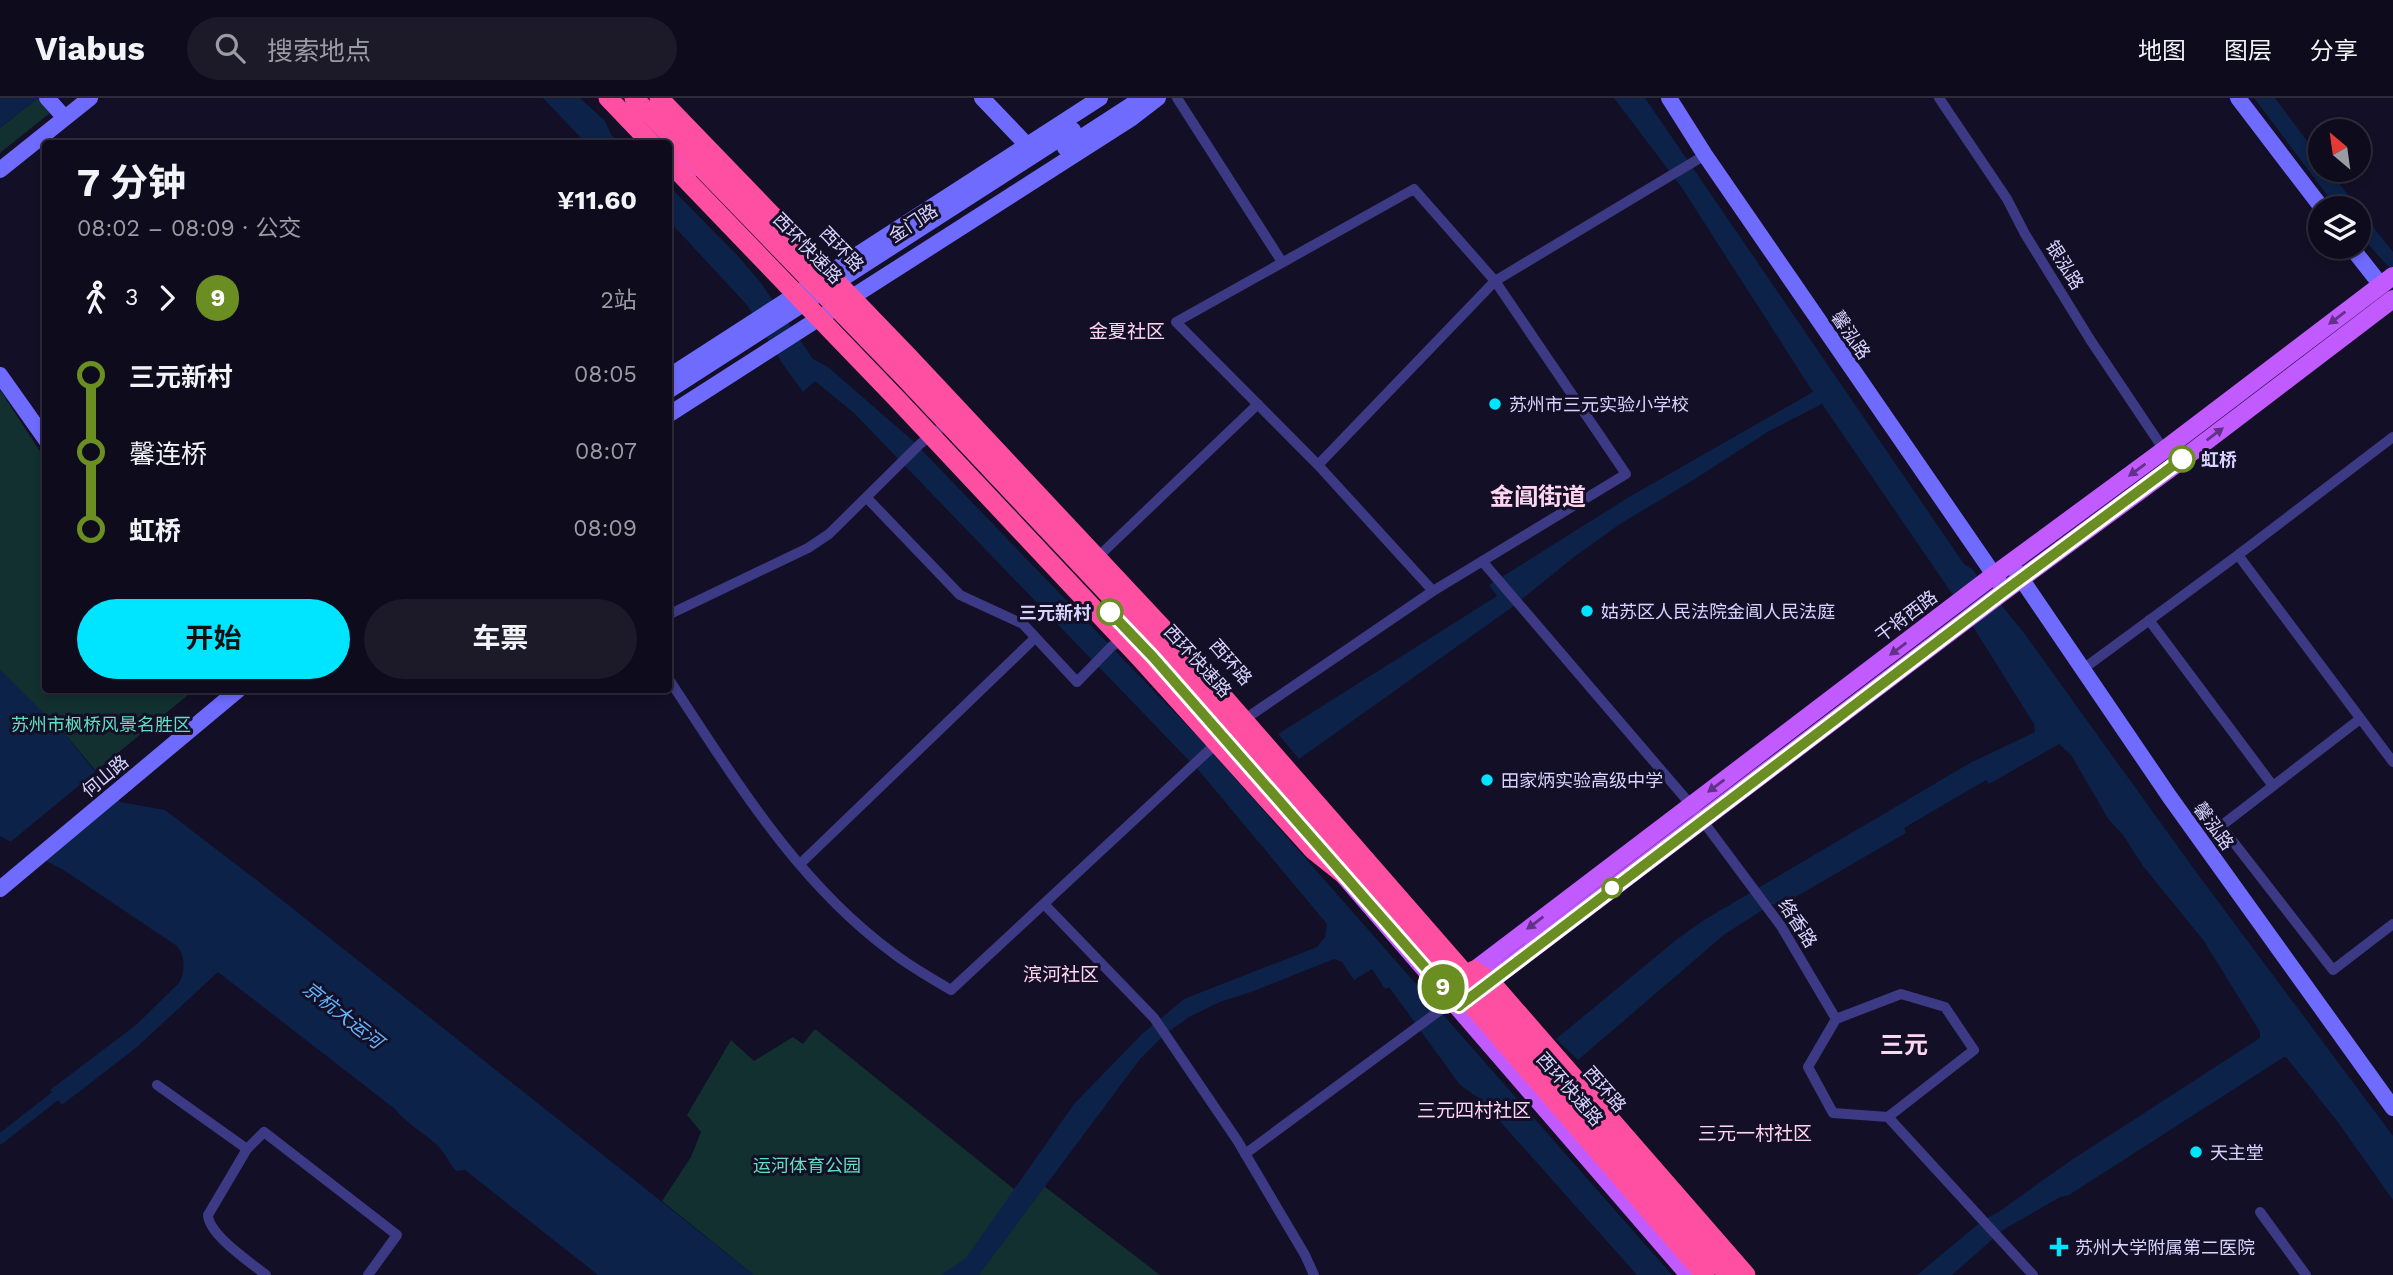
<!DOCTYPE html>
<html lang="zh">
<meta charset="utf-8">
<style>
body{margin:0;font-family:"Work Sans","Noto Sans SC",sans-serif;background:#1c1929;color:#f1f3f6;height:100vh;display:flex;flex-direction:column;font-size:26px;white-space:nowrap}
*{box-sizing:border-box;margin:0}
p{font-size:23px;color:#9b9ba3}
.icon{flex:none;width:38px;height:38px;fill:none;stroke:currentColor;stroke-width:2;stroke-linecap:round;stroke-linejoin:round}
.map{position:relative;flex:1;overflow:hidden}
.side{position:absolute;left:42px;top:42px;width:630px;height:553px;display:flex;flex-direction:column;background:#0e0b1c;border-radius:7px;box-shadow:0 4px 10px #0003,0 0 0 2px #2e2b3b}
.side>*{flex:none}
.badge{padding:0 14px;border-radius:23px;font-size:24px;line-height:46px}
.needle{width:46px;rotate:331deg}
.fabs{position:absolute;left:2308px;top:21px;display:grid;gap:14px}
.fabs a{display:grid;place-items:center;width:63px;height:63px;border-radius:50%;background:#0e0b1c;box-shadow:0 4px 10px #0003,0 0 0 2px #2e2b3b;font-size:35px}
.map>.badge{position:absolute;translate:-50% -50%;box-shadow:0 0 0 4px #fff}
.legs{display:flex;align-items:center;gap:10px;height:77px;padding:0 35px;font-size:23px}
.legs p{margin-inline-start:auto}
.headline{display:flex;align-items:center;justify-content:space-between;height:119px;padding:0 35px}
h1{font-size:38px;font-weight:700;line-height:52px}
.button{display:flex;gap:14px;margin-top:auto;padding:14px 35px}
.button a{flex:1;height:80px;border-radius:42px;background:#00e5ff;color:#111;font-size:28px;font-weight:700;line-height:80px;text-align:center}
.button a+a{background:#1c1929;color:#f1f3f6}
ul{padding:0 35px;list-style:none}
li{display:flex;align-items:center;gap:24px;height:77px;font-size:26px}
li i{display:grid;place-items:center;width:10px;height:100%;margin:0 9px;background:currentColor}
li i::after{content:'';width:18px;height:18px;margin:-9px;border:5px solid;border-radius:50%;background:#0e0b1c}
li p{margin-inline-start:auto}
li:first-child i{background:linear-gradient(#0000 50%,currentColor 0)}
li:last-child i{background:linear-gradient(currentColor 50%,#0000 0)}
header{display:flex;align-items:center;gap:42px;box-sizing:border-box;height:98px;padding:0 35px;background:#0e0b1c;border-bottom:2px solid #2e2b3b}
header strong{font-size:33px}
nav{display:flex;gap:38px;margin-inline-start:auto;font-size:24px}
.search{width:490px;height:63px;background:#1c1929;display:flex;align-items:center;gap:18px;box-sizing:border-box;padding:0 24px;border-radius:38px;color:#9b9ba3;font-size:26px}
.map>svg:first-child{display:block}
.green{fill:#12302f}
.water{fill:#0c2248}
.pier{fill:#130f26}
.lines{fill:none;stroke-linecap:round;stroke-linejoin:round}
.canal{stroke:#0c2248;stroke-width:10}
.street{stroke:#3d3a85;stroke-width:10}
.secondary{stroke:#6f6bff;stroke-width:16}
.primary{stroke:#c25bff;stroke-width:18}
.highway{stroke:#ff4fa3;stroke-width:19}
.oneway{fill:#623188}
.line-1-casing{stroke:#fff;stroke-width:16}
.line-1{stroke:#6b8e23;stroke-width:10}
.poi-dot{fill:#00e5ff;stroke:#130f26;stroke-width:2.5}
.stop-1-dot{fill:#fff;stroke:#6b8e23;stroke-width:3.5}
.labels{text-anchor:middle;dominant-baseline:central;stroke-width:6;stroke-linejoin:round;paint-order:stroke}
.street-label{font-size:18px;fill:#d9d4ff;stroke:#130f26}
.poi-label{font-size:18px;fill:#d9d4ff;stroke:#130f26;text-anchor:start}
.stop-label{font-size:18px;font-weight:bold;fill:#d9d4ff;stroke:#130f26;text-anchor:start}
.park-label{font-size:18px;fill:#5fe0c0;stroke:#130f26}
.neighbourhood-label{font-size:19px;fill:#ffd6f0;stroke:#130f26}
.water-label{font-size:19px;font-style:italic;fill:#62b6ff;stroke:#130f26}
.district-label{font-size:24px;font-weight:bold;fill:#ffd6f0;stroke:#130f26}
</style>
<header>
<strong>Viabus</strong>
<div class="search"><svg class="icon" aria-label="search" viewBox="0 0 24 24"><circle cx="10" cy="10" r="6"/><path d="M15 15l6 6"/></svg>搜索地点</div>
<nav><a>地图</a><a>图层</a><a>分享</a></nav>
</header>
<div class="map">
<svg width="2393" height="1177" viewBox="0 0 2393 1177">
<rect width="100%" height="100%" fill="#130f26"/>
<path class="green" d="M38 0 50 15 0 55V30Z
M0 292 45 361 46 592H194L96 673 63 634 0 631Z
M815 931 1014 1091 1027 1075 1160 1177H754L662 1103 691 1059 701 1034 687 1017 731 942 754 963 793 939 803 946Z"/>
<path class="water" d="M0 0H38L0 30Z
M543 0H580L605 23 612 38 624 45 585 44Z
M1614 0H1645L1964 466 1971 470 2024 535 2191 767 2393 1038V1102L2337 1023 2286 959H2284L2069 1097 2060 1099 2003 1132 1952 1177H1917L1983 1122 1997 1115 2070 1063 2260 940V934L2204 843 2143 768 2123 737 2109 722 2071 657 2059 646 1989 686 1986 682 1904 730 1906 735 1785 805 1776 807 1772 806 1725 836 1578 962 1556 941 1676 842 1704 822 1970 665 2035 634 2034 626 1955 500 1822 306 1769 333 1695 381 1620 426 1574 459 1511 510 1299 661 1278 636 1497 498 1489 487 1629 399 1813 294 1682 90Z
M2254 0H2275L2320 60V72H2329L2358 110H2337Z
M668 87 738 158 761 185 813 261 828 269 913 343 1204 645 1672 1177H1637L1480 1001 1460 987 1389 889 1385 891 1372 871 1354 882 1342 864 1334 861 1254 893 1220 904 1189 919 1164 937 1140 961 979 1177H941L966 1160 1074 1006 1142 936 1184 901 1317 849 1325 839 1327 826 1201 675 854 315 815 283 803 294 782 265 747 207 669 123Z
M2359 111 2393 154V174L2359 136Z
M0 571 63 634 120 704 165 712 263 787 754 1177H598L465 1072 456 1073C450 1066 448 1061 443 1054 435 1041 407 1027 395 1011L218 874 137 949 62 1007 50 992 136 927 179 885C185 875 186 858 177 848L65 773 0 738Z"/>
<path class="pier" d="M99 671 121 700 42 765 8 746Z"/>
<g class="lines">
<path class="canal" d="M0 1041 63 992"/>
<path class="street" d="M1177 0 1282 164
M1939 0 2007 101 2025 136 2091 243 2164 352
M2393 339 2238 457 2393 664
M1318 367 1495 183 1705 57
M867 400 960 497 1023 526 1077 584 1112 548 1125 540
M1102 455 1258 306
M1482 463 1691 707 1781 828 1836 921 1808 969 1833 1015 1888 1019 2033 1177
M668 517 808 450 829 436 920 346 951 322
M2149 522 2273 688 2360 621
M2083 571 2238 457
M668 580C733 678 796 784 893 855 911 869 931 880 951 892L1219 643
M1242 623 1433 493 1626 376 1495 183 1414 91 1176 224 1318 367 1433 493
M2273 688 2221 728 2333 872 2393 826
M800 766 1035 540
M1044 806 1154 920 1237 1042 1305 1157 1314 1177
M1836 921 1901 896 1945 909 1974 952 1888 1019
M157 987 247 1051
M1245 1056 1454 902
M2260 1114 2306 1177
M266 1177C250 1164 209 1137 208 1117L247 1051 264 1034 397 1137 368 1177"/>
<path class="secondary" d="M47 0 65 20
M982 0 1027 47
M1669 0 1705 57 2001 487
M2238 0 2322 110
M1065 50 1142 0
M0 72 90 0
M2351 149 2381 187
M0 277 46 342
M668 279 1100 0
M668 293 1073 32
M668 317 1132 20 1158 0
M2014 470 2169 698 2393 1010
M0 791 238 592"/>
<path class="primary" d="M668 51 689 72
M1341 774 1689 1177
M1463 881 1990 480 2164 352 2393 178
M1481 890 2003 494 2175 367 2393 201"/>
<path class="highway" d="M608 0 652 46
M634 0 901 276 1161 552 1390 812 1705 1177
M659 0 909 259 1173 541 1728 1177
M668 63 896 300 1140 560 1313 752 1352 783
M1474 872 1490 883 1746 1177"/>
</g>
<defs><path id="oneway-solid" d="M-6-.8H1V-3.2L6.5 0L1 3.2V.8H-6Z" transform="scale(1.75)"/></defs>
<g class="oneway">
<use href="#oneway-solid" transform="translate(2337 220) rotate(143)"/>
<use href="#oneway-solid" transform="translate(2215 336) rotate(-37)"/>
<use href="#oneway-solid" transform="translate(2137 372) rotate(144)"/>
<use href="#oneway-solid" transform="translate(1898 551) rotate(143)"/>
<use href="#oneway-solid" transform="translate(1716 688) rotate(143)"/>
<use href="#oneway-solid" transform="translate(1535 825) rotate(143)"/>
</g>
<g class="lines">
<defs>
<path id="line-1" d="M1110 514 1153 559 1459 908 2003 494 2182 361"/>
</defs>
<use href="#line-1" class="line-1-casing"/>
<use href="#line-1" class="line-1"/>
</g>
<g class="poi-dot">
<circle cx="1495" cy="306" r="7"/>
<circle cx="1587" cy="513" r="7"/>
<circle cx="1487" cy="682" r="7"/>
<circle cx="2196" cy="1054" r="7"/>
<path d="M2055.5 1138.5h7v7h7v7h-7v7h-7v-7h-7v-7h7z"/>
</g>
<g class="stop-1-dot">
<circle cx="2182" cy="361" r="12"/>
<circle cx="1110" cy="514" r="12"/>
<circle cx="1612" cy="790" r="9"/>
</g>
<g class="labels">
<g class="street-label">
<text transform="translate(913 125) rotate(-33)">金门路</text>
<text transform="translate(808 150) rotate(46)">西环快速路</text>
<text transform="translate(842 151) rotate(46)">西环路</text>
<text transform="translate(2065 167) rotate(58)">银泓路</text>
<text transform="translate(1851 237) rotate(56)">馨泓路</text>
<text transform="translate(1906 518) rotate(-37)">干将西路</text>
<text transform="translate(1198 563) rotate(48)">西环快速路</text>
<text transform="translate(1231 564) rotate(49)">西环路</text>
<text transform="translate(105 678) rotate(-40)">何山路</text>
<text transform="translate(2214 728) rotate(54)">馨泓路</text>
<text transform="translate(1798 825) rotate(57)">络香路</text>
<text transform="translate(1570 991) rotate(49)">西环快速路</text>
<text transform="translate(1605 991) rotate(49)">西环路</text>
</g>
<g class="poi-label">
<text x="1509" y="306">苏州市三元实验小学校</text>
<text x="1601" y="513">姑苏区人民法院金阊人民法庭</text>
<text x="1501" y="682">田家炳实验高级中学</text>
<text x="2210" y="1054">天主堂</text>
<text x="2075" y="1149">苏州大学附属第二医院</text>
</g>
<g class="stop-label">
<text x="2201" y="361">虹桥</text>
<text x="1091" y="514" text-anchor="end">三元新村</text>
</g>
<g class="park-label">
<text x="101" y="626">苏州市枫桥风景名胜区</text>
<text x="807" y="1067">运河体育公园</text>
</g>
<g class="neighbourhood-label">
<text x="1127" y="233">金夏社区</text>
<text x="1061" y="876">滨河社区</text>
<text x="1474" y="1012">三元四村社区</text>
<text x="1755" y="1035">三元一村社区</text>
</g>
<g class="water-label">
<text transform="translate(343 917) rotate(38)">京杭大运河</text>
</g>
<g class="district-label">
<text x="1538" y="399">金阊街道</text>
<text x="1904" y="947">三元</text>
</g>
</g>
</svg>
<div class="fabs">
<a><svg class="needle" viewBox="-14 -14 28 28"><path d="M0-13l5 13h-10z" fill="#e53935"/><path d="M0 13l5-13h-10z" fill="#9b9ba3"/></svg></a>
<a><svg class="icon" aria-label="layers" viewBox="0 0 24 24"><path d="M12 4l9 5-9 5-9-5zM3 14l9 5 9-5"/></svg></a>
</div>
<b class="badge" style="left:1443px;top:889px;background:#6b8e23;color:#fff">9</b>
<section class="side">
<div class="headline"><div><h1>7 分钟</h1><p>08:02 – 08:09 · 公交</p></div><b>¥11.60</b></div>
<div class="legs"><svg class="icon" aria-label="walk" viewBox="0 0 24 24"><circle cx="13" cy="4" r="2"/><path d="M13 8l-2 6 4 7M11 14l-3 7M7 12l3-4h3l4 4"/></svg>3<svg class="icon" aria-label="forward" viewBox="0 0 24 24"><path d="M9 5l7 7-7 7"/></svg><b class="badge" style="background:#6b8e23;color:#fff">9</b><p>2站</p></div>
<ul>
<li><i style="color:#6b8e23"></i><b>三元新村</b><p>08:05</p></li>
<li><i style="color:#6b8e23"></i><span>馨连桥</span><p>08:07</p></li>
<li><i style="color:#6b8e23"></i><b>虹桥</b><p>08:09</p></li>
</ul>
<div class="button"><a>开始</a><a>车票</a></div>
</section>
</div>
